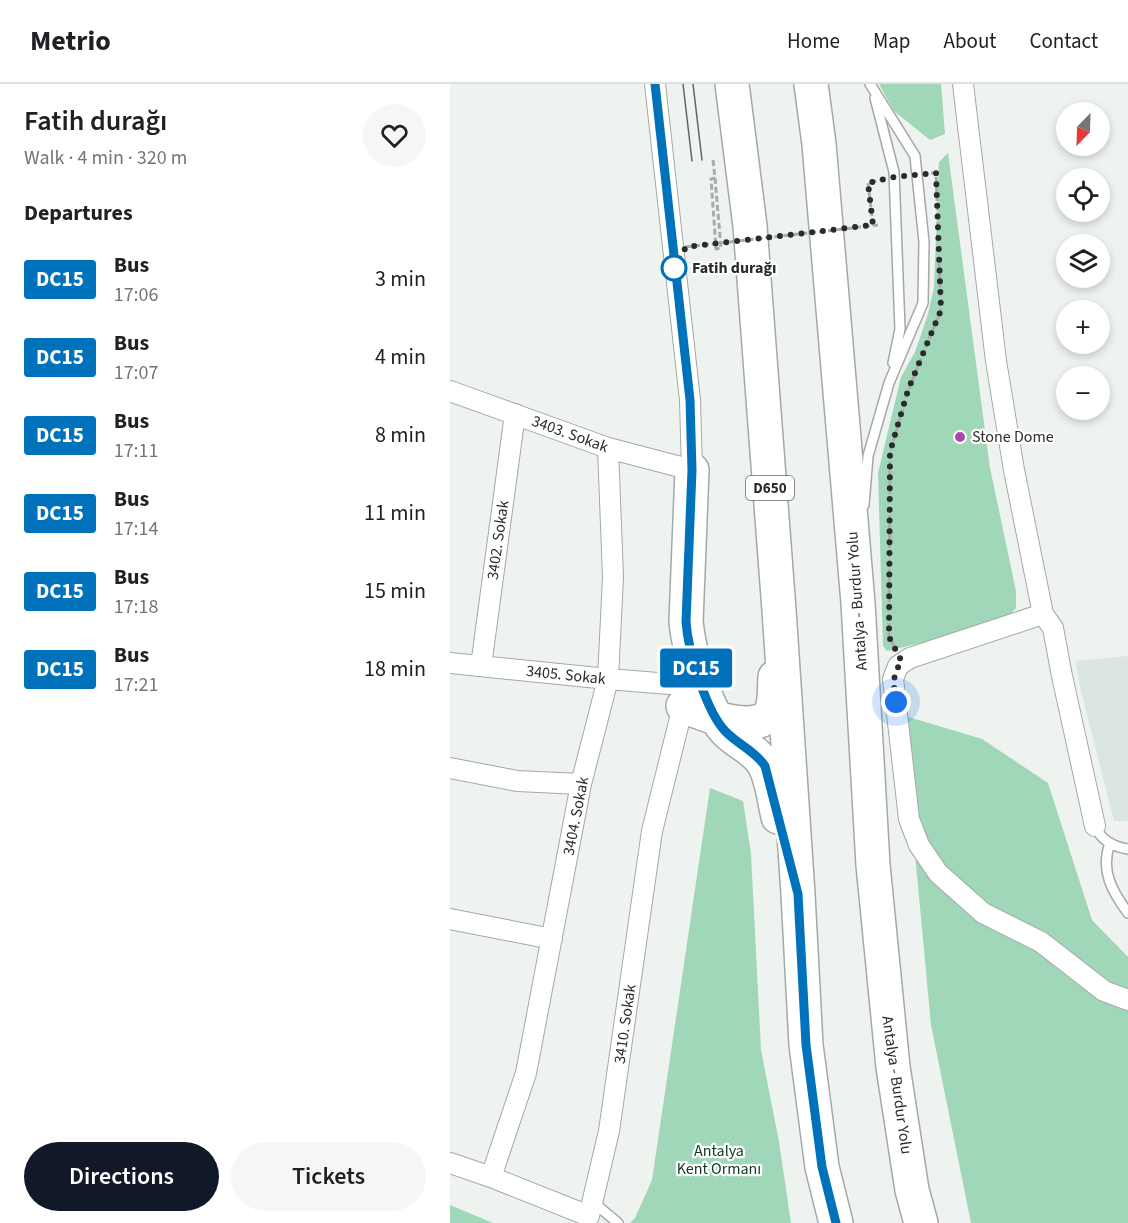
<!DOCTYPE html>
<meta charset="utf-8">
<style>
body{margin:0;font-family:"Source Sans 3",sans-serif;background:#f6f6f6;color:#202124;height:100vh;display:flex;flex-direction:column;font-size:22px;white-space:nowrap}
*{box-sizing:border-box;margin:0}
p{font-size:20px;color:#757577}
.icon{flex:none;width:33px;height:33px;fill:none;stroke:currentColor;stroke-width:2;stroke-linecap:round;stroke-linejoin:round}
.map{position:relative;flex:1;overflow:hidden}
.panel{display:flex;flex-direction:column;background:#fff;width:450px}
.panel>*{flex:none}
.badge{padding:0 12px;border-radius:4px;font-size:21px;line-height:39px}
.needle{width:39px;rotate:203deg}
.buttons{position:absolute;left:606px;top:18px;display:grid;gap:12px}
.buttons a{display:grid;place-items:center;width:54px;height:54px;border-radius:50%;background:#fff;box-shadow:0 3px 9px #0003;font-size:30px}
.you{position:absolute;width:30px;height:30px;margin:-15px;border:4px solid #fff;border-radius:50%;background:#1a73e8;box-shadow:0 0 0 9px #1a73e833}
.map>.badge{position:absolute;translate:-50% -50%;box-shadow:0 0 0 3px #fff}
h2{padding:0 24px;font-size:22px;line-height:54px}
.round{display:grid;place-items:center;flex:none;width:63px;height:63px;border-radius:32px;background:#f6f6f6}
.head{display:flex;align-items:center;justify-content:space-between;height:102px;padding:0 24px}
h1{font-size:28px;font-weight:600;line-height:45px}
.button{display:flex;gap:12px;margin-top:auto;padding:12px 24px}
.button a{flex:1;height:69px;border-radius:36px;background:#111827;color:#fff;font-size:24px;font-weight:600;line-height:69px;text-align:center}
.button a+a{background:#f6f6f6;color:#202124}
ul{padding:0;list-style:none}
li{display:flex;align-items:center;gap:18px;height:78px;padding:0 24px}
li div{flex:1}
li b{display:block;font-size:22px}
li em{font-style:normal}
li .badge{min-width:66px;font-weight:700;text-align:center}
header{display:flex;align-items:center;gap:36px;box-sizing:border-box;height:84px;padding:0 30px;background:#fff;border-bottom:2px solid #e0e0e0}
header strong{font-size:28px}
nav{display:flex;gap:33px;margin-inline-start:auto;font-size:21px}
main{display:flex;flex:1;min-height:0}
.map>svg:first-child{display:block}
.built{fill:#dae6df}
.green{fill:#a0d7b8}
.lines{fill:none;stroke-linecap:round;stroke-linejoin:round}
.service-casing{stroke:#a4a9a6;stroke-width:12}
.minor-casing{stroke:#a4a9a6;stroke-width:22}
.trunk-casing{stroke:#a4a9a6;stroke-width:36}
.path{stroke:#a8acaa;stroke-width:3;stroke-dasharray:6 3;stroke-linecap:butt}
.service{stroke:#fff;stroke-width:9}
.minor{stroke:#fff;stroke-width:20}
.trunk{stroke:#fff;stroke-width:33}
.tram{stroke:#616462;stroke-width:1.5}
.path-bridge{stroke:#a8acaa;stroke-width:3;stroke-dasharray:6 3;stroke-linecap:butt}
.line-casing{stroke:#fff;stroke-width:14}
.line{stroke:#0072bc;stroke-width:9}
.walk{stroke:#2a2c2b;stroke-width:6;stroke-dasharray:0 10.8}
.stop-dot{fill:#fff;stroke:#0072bc;stroke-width:3}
.poi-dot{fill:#ab48ae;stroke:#fefffe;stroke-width:2}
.labels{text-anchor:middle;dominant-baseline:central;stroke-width:4.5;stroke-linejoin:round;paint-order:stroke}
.shield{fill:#fefffe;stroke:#6a6b6a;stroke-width:1.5}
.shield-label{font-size:15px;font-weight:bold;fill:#2a2c2b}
.stop-label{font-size:16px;font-weight:bold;fill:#2a2c2b;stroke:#fefffe;text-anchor:start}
.street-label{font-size:16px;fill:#2a2c2b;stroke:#fefffe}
.poi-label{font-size:16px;fill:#2a2c2b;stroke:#fefffe;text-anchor:start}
.park-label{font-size:16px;fill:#0e3724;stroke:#fefffe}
</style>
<header>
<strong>Metrio</strong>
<nav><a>Home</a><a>Map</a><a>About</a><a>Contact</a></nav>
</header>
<main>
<section class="panel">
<div class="head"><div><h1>Fatih durağı</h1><p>Walk · 4 min · 320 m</p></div><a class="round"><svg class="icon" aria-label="heart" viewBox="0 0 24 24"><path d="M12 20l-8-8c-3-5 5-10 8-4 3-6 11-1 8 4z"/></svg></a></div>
<h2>Departures</h2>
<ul>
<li><span class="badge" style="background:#0072bc;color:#fff">DC15</span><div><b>Bus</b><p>17:06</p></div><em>3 min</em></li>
<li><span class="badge" style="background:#0072bc;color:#fff">DC15</span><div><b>Bus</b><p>17:07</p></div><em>4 min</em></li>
<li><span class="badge" style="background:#0072bc;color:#fff">DC15</span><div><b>Bus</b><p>17:11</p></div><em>8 min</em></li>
<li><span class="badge" style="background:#0072bc;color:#fff">DC15</span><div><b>Bus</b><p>17:14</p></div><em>11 min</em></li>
<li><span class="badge" style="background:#0072bc;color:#fff">DC15</span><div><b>Bus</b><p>17:18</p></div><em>15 min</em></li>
<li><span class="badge" style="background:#0072bc;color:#fff">DC15</span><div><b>Bus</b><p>17:21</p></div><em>18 min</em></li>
</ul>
<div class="button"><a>Directions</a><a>Tickets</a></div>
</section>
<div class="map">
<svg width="678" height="1139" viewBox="0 0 678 1139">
<rect width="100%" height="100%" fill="#eef3f0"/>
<path class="built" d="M678 572V737H664L630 603 626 577Z"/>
<path class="green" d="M429 0H491L495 50 480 56 444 27Z
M498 69 540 384 566 507V524L559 532 504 551 437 567 433 562 428 389 451 293 465 268 478 230 484 203 489 78Z
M452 631 532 655 598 699 642 836 678 873V1139H521L481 941Z
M260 704 293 717 301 770 311 966 329 1058 341 1139H180L185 1134 202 1096Z
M0 1121 43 1139H0Z"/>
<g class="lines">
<defs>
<path id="service" d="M425 14 444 88 450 245 443 279
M414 421 418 372 439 299 473 219 474 158 465 72 420 0
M645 742C651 756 664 763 678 765
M660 759C650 787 662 807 678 829
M143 1118 168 1139"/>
<path id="minor" d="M513 0 546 277 564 386 593 530 603 544 612 592 645 742
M0 307 158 364 242 386 240 316 205 0
M593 530 460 574 448 582 443 595 459 735 469 761 488 789 533 829 591 858 654 907 678 916
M0 579 158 595 232 601 233 622 202 747 159 1047 139 1132 41 1093 0 1079
M31 582 65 330
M0 684 67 697 131 700
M0 835 102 855
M41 1093 76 989 131 700 158 595 163 493 158 364"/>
<path id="trunk" d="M282 0 300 142 329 526 348 810 356 961 372 1083 386 1139
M361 0 369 60 408 519 423 781 443 983 462 1106 471 1139
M242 386 236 538C239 568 255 623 275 646 286 659 304 664 313 679 322 693 324 716 328 733
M233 622C252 630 302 650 319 631 326 621 324 605 325 593"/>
</defs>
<use href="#service" class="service-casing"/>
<use href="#minor" class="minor-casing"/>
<use href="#trunk" class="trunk-casing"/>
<path class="path" d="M263 76 265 94 261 95 266 165 271 164
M481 89H486L488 141
M265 94 271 164
M423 141 418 99 430 96
M444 562 439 553 440 368 458 307 491 226 489 177"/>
<use href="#service" class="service"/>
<use href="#minor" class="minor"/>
<use href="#trunk" class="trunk"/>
<path class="tram" d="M233 0 242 77
M243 0 252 76"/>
<path class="path-bridge" d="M235 163 428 141"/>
</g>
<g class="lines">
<defs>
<path id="line" d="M205 0 240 316 242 386 236 538C238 566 256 628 276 648 289 661 305 667 315 682L348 810 356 961 372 1083 386 1139"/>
</defs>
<use href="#line" class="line-casing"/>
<use href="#line" class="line"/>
<path class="walk" d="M224 184 236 163 423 141 418 99 444 93 486 89 491 226 458 306 440 368 439 553 452 578C441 590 444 603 446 618"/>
</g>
<circle class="stop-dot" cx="224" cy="184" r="12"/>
<circle class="poi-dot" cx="510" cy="353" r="6"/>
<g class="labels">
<rect class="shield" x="296" y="392" width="48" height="24" rx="4.5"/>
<g class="shield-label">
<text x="320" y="404">D650</text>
</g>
<g class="stop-label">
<text x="242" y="184">Fatih durağı</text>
</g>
<g class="street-label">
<text transform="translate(120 350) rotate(20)">3403. Sokak</text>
<text transform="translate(48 456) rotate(-82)">3402. Sokak</text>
<text transform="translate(407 517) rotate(-94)">Antalya - Burdur Yolu</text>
<text transform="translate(116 591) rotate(6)">3405. Sokak</text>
<text transform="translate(126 732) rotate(-79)">3404. Sokak</text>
<text transform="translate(175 940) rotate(-82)">3410. Sokak</text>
<text transform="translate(447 1001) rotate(82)">Antalya - Burdur Yolu</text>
</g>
<g class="poi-label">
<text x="522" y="353">Stone Dome</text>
</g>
<g class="park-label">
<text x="269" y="1067">Antalya<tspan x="269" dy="18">Kent Ormanı</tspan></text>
</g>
</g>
</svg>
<div class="buttons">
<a><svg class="needle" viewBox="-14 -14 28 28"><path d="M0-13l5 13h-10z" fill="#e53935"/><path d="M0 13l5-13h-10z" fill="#757577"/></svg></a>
<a><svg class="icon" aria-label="locate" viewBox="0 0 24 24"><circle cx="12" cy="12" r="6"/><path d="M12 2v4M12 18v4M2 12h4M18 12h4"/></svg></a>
<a><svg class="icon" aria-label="layers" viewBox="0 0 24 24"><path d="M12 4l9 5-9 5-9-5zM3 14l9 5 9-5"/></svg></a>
<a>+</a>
<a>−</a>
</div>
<div class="you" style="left:446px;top:618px"></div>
<b class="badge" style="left:246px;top:584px;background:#0072bc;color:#fff">DC15</b>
</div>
</main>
